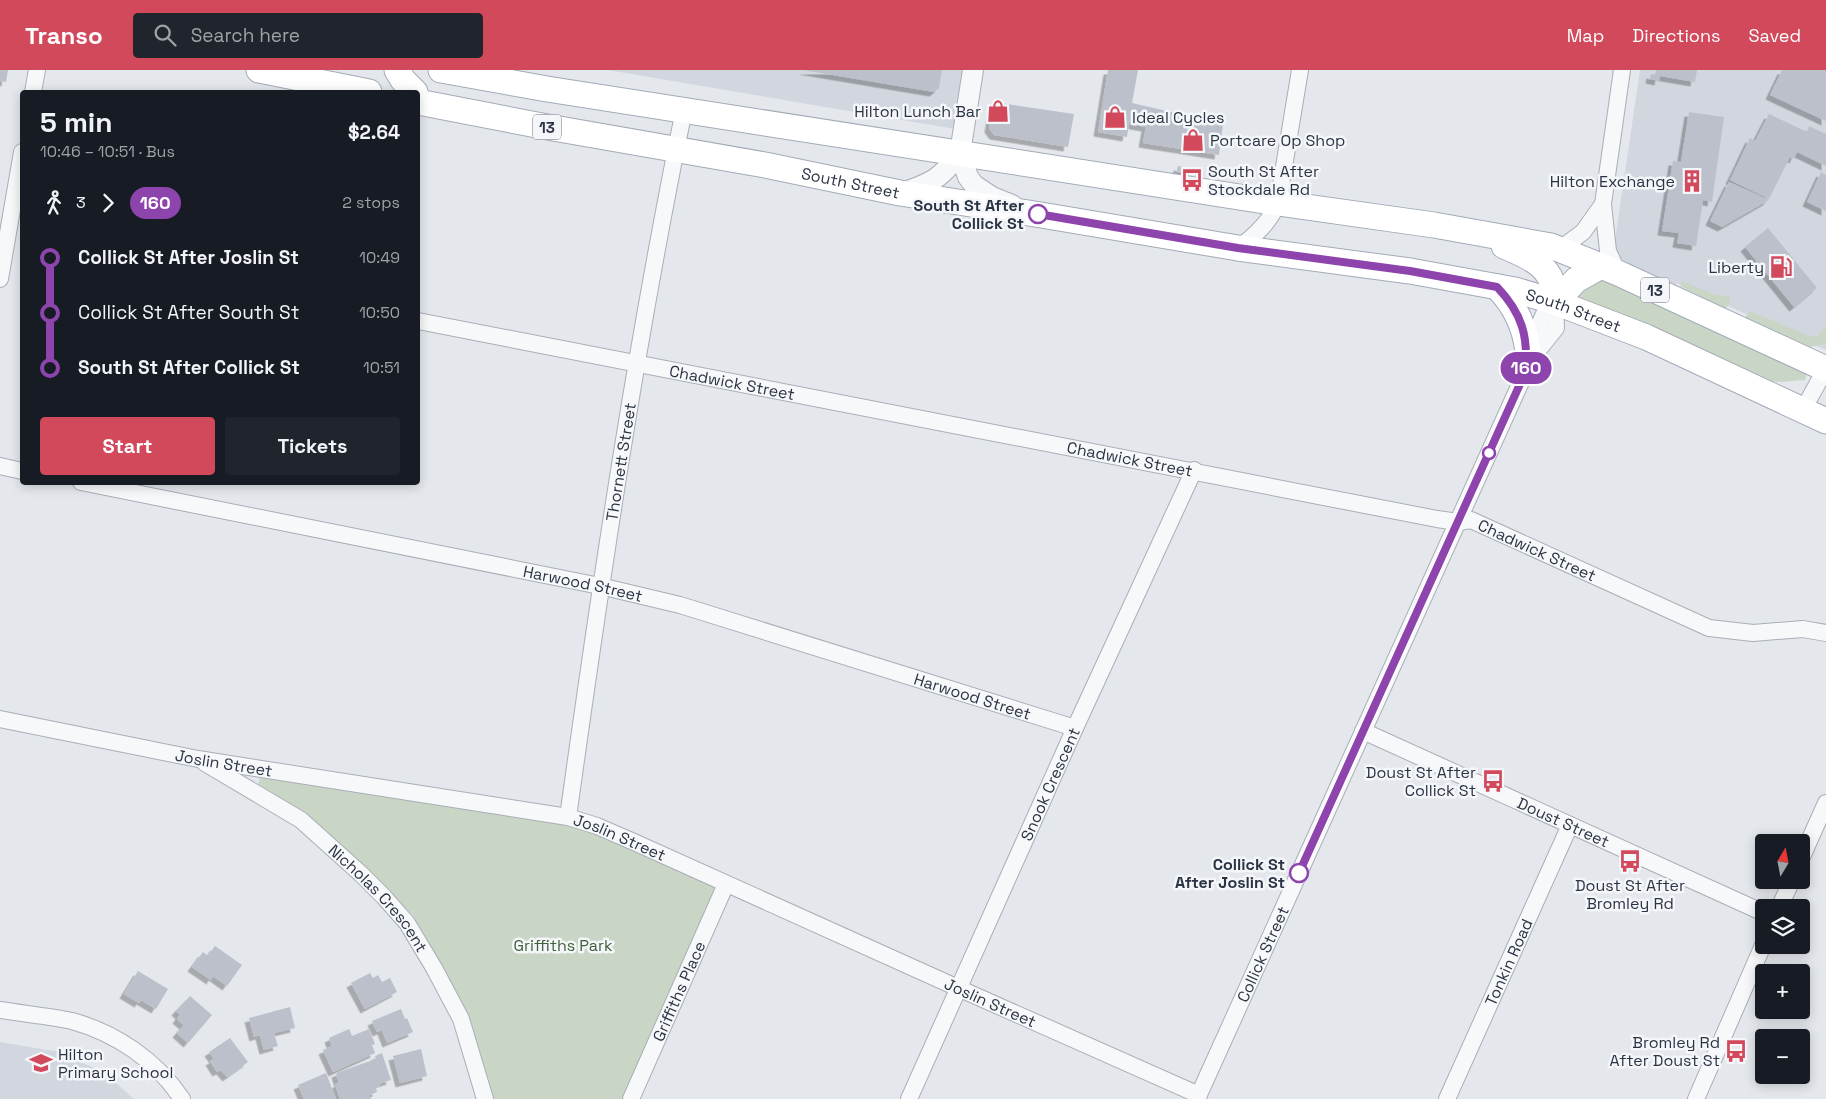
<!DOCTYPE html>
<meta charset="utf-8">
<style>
body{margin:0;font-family:"Space Grotesk",sans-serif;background:#20242c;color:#f1f3f6;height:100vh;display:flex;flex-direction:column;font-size:19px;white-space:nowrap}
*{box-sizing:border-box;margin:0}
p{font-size:16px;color:#9ea1a6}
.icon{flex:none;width:28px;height:28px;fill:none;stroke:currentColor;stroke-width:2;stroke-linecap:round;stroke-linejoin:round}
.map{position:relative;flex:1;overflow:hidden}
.sheet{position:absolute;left:20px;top:20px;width:400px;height:395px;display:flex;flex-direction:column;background:#171b24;border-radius:5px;box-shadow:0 2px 12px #0003}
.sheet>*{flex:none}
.badge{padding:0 10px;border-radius:16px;font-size:18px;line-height:32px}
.needle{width:32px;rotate:10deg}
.buttons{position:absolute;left:1755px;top:764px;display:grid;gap:10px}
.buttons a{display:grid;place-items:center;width:55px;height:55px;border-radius:5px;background:#171b24;box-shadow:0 2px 12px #0003;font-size:25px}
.map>.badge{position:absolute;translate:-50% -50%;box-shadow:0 0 0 2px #fff}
.legs{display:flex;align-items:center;gap:8px;height:55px;padding:0 20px;font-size:16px}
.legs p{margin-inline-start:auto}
.headline{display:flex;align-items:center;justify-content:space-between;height:85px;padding:0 20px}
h1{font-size:28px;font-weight:800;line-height:38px}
.action{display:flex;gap:10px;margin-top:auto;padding:10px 20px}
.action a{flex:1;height:58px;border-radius:5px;background:#d1495b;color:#fff;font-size:20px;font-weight:800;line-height:58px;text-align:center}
.action a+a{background:#20242c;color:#f1f3f6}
ul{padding:0 20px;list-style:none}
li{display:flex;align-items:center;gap:18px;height:55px;font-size:19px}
li i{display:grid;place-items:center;width:8px;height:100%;margin:0 6px;background:currentColor}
li i::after{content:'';width:12px;height:12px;margin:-6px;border:4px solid;border-radius:50%;background:#171b24}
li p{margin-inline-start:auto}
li:first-child i{background:linear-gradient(#0000 50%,currentColor 0)}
li:last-child i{background:linear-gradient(currentColor 50%,#0000 0)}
header{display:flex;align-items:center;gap:30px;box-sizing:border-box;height:70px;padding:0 25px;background:#d1495b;color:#fff}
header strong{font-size:24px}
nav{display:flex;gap:28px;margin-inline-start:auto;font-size:18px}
.search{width:350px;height:45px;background:#20242c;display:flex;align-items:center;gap:12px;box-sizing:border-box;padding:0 18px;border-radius:5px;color:#9ea1a6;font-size:19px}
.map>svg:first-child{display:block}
.built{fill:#d2d6de}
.green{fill:#c9d6c5}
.building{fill:#bbc0ca;filter:url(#shadow)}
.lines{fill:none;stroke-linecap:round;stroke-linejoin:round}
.minor-casing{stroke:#a9aeb7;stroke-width:18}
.tertiary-casing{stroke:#a9aeb7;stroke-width:22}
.primary-casing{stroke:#a3abb8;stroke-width:27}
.minor{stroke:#f7f8fa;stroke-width:16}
.tertiary{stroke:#f7f8fa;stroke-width:20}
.primary{stroke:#fff;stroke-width:25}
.line-1-casing{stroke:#fff;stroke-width:11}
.line-1{stroke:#8e44ad;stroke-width:8}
.stop-1-dot{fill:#fff;stroke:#8e44ad;stroke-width:2.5}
.labels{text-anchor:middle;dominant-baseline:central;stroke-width:5;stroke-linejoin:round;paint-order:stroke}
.shield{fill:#f4f6f9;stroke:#676e7b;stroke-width:1}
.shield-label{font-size:15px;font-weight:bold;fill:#2b3445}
.poi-label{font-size:16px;fill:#2b3445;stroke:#f4f6f9;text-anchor:end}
.street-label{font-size:16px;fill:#2b3445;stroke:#f4f6f9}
.stop-label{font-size:16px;font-weight:bold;fill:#2b3445;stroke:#f4f6f9;text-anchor:end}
.park-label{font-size:16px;fill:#3f6138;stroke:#f4f6f9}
</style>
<header>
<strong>Transo</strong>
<div class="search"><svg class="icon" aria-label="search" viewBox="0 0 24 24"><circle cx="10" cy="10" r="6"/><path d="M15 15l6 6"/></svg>Search here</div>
<nav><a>Map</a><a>Directions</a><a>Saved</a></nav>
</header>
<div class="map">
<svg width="1826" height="1029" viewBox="0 0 1826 1029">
<defs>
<filter id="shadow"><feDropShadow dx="-4.5" dy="4.5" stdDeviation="0" flood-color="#0004"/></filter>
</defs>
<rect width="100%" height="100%" fill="#e4e7ec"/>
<path class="built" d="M608 0H978L967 61Z
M1640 0H1826V280L1677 213 1675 216 1631 196 1622 189 1613 184Z
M0 972 59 982 105 1003 134 1029H0Z"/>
<path class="green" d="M1604 207 1807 302 1805 310 1779 312 1765 311 1575 230 1574 224Z
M1682 211 1715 225 1729 226 1730 231 1726 239 1680 216Z
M1749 241 1810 266 1817 267 1826 256V274L1810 277 1745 248Z
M262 703 563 752 598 761 718 818 622 1029H492L489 1011 467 944 441 893 413 845 302 742 258 714Z"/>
<path class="building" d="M0 0H8L6 12 0 11Z
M803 0H942L939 18 934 22Z
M1108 0H1138L1132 33 1223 54 1219 85 1143 73 1146 57 1129 54 1127 67 1098 62Z
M1656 0H1697L1695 12 1660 6 1659 11 1650 9 1651 4 1655 5Z
M1782 0H1826V51L1770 25Z
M993 32 1074 44 1068 77 994 65 989 58Z
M1689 42 1724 47 1712 132 1703 130 1696 176 1677 173 1679 163 1662 161 1673 91 1681 92Z
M1769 44 1807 62 1809 56 1826 64V96L1797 82 1794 89 1790 87 1769 129 1730 110 1750 68 1755 71Z
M1178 96 1188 98V103L1177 101Z
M1821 102 1826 105V141L1807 132Z
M1729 112 1769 130 1722 157 1710 151Z
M1768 158 1817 218 1794 237 1745 177Z
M215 876 242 895 227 916 213 906 211 910 192 897 203 882 208 886Z
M138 901 168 919 156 939 141 930 139 933 124 924Z
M370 903 373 908 378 905 382 912 390 908 397 922 365 939 351 913Z
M190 926 212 945 188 973 177 963 184 955 177 949 180 945 176 941Z
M290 937 295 958 274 963 278 976 264 980 260 965 254 967 249 948Z
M401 939 405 949 407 948 413 962 387 973 382 960 377 962 372 951Z
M349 959 352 966 369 959 375 974 372 975 375 983 333 1002 323 980 332 976 329 968Z
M230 968 248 992 227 1007 221 1000 217 1002 210 991 214 989 209 982Z
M421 979 427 1006 400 1013 393 986Z
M382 983 391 1010 379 1014 380 1017 376 1018 377 1022 369 1025 371 1029H340L335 1014 339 1013 336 1003 376 989 375 986Z
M326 1003 336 1029H304L298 1015Z"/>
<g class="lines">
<defs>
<g id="minor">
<path d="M33 22 37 0"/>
<path d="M1238 178C1255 166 1269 153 1278 133L1300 0"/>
<path d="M1560 179 1583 162 1603 134"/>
<path d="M1618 203 1608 181 1603 134 1622 0"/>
<path d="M0 209 22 82"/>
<path id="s1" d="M418 251C757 318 1097 381 1437 449L1458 452 1471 450 1709 558 1753 563 1803 559 1826 563"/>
<path d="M1528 280 1544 244 1555 232"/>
<path d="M1803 340 1826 298"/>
<path d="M0 396 22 401"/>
<path id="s2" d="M81 412 600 516 680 535 1075 658"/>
<path id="s3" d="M0 649 198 689 568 747 597 756 634 772 958 918 1199 1025"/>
<path id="s4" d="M1363 661 1764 843"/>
<path id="s5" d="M205 693 301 750 361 804 384 827 407 853 434 898 461 949 485 1029"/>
<path id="s6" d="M568 747C601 510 636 274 684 40"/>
<path d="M1801 789 1826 733"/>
<path d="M1779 838 1792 810"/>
<path d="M0 940C24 944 49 946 72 951 116 963 157 991 182 1029"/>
<path id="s7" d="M631 1029 726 814"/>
<path id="s8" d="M909 1029 1075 658 1194 400"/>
<path id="s9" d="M1197 1029 1525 303 1536 283 1556 258 1555 232"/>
<path id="s10" d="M1447 1029 1570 755"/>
<path d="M1696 1029 1764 873"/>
</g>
<path id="tertiary" d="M973 0 960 83 968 107 974 115 992 127 1012 135
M902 123C932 113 940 109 960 83"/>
<g id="primary">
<path d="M259 0 369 22"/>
<path d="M397 0 403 10 415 22"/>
<path d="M441 0 547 19 1278 133 1434 155 1551 176 1618 203 1826 299"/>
<path id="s11" d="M418 32 542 56 765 95 900 123 1035 144 1238 178 1410 201 1515 220 1555 232 1646 267 1826 351"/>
<path d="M1504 176C1522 184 1545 192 1552 212 1554 218 1554 226 1555 232"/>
<path d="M1497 217C1515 235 1525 256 1528 282"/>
<path d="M1555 232 1576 210 1601 196"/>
</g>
</defs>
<use href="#minor" class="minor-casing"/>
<use href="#tertiary" class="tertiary-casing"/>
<use href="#primary" class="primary-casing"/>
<use href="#minor" class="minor"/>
<use href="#tertiary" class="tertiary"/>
<use href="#primary" class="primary"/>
</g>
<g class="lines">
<defs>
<path id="line-1" d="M1038 144 1238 178 1410 201 1497 217C1522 243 1529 267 1525 303L1299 803"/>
</defs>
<use href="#line-1" class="line-1-casing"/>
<use href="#line-1" class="line-1"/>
</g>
<defs>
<symbol id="shop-bare" viewBox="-9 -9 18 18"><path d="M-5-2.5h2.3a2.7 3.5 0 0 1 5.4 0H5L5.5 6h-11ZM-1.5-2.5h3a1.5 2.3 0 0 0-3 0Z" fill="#d1495b" stroke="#f4f6f9" stroke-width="2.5" paint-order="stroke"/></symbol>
<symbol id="bus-bare" viewBox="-9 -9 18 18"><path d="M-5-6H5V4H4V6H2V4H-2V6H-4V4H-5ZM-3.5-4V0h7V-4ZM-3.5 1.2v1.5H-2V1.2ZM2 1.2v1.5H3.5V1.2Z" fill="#d1495b" stroke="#f4f6f9" stroke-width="2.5" paint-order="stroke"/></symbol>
<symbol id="building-bare" viewBox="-9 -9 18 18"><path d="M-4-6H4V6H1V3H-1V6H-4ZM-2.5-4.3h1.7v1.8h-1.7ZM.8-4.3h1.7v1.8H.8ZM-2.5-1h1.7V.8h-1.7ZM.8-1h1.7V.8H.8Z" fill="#d1495b" stroke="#f4f6f9" stroke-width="2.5" paint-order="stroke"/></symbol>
<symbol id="fuel-bare" viewBox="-9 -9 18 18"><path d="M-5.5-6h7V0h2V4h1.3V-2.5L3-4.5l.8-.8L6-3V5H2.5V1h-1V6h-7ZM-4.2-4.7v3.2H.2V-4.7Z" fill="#d1495b" stroke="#f4f6f9" stroke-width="2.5" paint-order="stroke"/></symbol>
<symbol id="school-bare" viewBox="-9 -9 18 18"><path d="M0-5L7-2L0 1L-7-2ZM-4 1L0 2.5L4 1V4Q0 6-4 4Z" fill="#d1495b" stroke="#f4f6f9" stroke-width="2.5" paint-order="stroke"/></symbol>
</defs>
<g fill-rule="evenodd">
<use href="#shop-bare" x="982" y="25" width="32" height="32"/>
<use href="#shop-bare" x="1099" y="31" width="32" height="32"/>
<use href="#shop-bare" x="1177" y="54" width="32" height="32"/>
<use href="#bus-bare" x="1176" y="94" width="32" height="32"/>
<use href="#building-bare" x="1676" y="95" width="32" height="32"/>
<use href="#fuel-bare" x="1765" y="181" width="32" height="32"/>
<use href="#bus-bare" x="1477" y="695" width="32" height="32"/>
<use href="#bus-bare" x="1614" y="775" width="32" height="32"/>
<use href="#bus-bare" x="1720" y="965" width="32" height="32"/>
<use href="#school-bare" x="25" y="977" width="32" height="32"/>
</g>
<g class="stop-1-dot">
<circle cx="1038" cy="144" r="9"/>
<circle cx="1489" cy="383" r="6"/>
<circle cx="1299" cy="803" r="9"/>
</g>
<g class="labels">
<g class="shield">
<rect x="533" y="44.5" width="28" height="25" rx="4"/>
<rect x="1641" y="207.5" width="28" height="25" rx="4"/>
</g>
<g class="shield-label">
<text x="547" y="57">13</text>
<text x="1655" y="220">13</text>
</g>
<g class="poi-label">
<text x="981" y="41">Hilton Lunch Bar</text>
<text x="1132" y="47" text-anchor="start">Ideal Cycles</text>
<text x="1210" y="70" text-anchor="start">Portcare Op Shop</text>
<text x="1208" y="101" text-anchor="start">South St After<tspan x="1208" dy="18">Stockdale Rd</tspan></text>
<text x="1675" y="111">Hilton Exchange</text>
<text x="1764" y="197">Liberty</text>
<text x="1476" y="702">Doust St After<tspan x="1476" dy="18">Collick St</tspan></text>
<text x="1630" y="815" text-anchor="middle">Doust St After<tspan x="1630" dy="18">Bromley Rd</tspan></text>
<text x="1720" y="972">Bromley Rd<tspan x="1720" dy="18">After Doust St</tspan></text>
<text x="58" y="984" text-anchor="start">Hilton<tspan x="58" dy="18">Primary School</tspan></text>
</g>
<g class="street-label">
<text stroke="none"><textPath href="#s11" startOffset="440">South Street</textPath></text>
<text stroke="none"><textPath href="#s11" startOffset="1175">South Street</textPath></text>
<text stroke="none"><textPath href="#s1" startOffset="320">Chadwick Street</textPath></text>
<text stroke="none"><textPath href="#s1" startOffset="725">Chadwick Street</textPath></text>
<text stroke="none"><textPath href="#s6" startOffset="359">Thornett Street</textPath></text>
<text stroke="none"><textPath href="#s1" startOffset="1145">Chadwick Street</textPath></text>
<text stroke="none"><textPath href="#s2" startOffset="512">Harwood Street</textPath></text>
<text stroke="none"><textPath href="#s2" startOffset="918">Harwood Street</textPath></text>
<text stroke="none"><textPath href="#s3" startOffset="228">Joslin Street</textPath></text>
<text stroke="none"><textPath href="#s8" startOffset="345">Snook Crescent</textPath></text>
<text stroke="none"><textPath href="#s4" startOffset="220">Doust Street</textPath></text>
<text stroke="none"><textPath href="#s3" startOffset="632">Joslin Street</textPath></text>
<text stroke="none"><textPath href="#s5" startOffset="222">Nicholas Crescent</textPath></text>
<text stroke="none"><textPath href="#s9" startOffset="159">Collick Street</textPath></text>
<text stroke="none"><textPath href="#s10" startOffset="150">Tonkin Road</textPath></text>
<text stroke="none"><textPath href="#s7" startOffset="118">Griffiths Place</textPath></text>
<text stroke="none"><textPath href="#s3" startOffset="1038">Joslin Street</textPath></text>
</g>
<g class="stop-label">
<text x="1024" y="135">South St After<tspan x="1024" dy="18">Collick St</tspan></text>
<text x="1285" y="794">Collick St<tspan x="1285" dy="18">After Joslin St</tspan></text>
</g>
<g class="park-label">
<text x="563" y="875">Griffiths Park</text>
</g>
</g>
</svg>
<div class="buttons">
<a><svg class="needle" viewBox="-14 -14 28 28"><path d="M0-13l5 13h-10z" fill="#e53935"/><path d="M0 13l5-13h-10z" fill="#9ea1a6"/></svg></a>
<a><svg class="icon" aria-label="layers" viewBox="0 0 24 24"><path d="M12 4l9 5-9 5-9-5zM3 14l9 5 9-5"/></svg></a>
<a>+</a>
<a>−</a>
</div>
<b class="badge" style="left:1526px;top:298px;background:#8e44ad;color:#fff">160</b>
<section class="sheet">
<div class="headline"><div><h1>5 min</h1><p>10:46 – 10:51 · Bus</p></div><b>$2.64</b></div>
<div class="legs"><svg class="icon" aria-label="walk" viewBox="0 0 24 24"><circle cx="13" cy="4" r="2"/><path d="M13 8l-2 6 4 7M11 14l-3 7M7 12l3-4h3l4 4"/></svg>3<svg class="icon" aria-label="forward" viewBox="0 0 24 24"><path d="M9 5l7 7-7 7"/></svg><b class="badge" style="background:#8e44ad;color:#fff">160</b><p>2 stops</p></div>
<ul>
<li><i style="color:#8e44ad"></i><b>Collick St After Joslin St</b><p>10:49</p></li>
<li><i style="color:#8e44ad"></i><span>Collick St After South St</span><p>10:50</p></li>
<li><i style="color:#8e44ad"></i><b>South St After Collick St</b><p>10:51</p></li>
</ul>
<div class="action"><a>Start</a><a>Tickets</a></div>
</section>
</div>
